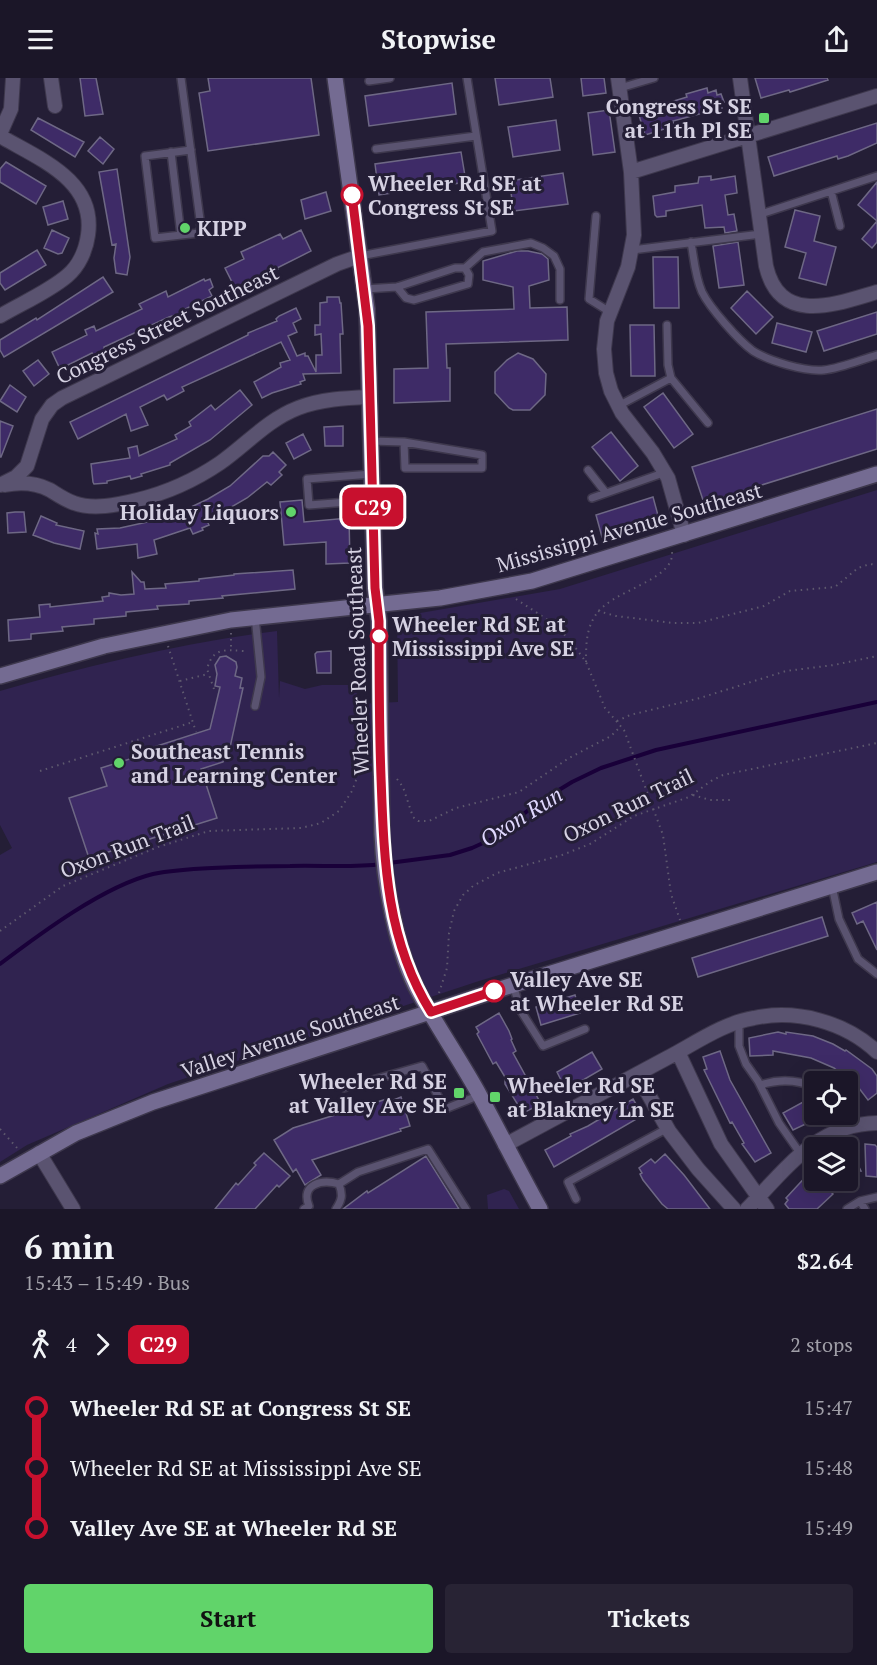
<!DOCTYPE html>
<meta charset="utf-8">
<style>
body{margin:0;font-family:"PT Serif",serif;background:#282334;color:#f1f3f6;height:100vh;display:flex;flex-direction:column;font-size:22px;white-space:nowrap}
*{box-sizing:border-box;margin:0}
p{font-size:20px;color:#a09fa8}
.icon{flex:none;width:33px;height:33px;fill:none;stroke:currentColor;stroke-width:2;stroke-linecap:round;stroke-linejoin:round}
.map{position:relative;height:1131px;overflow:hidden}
.drawer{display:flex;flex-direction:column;background:#1b1628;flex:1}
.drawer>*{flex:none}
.badge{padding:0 12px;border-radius:9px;font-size:21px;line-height:39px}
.controls{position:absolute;left:804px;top:993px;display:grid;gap:12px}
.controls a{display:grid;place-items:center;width:54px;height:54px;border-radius:6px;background:#1b1628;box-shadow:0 6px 24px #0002,0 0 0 2px #393545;font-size:30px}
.map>.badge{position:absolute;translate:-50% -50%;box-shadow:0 0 0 3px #fff}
.legs{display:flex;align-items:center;gap:9px;height:66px;padding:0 24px;font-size:20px}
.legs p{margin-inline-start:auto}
.headline{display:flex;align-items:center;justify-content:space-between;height:102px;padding:0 24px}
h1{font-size:33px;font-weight:700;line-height:45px}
.action{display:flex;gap:12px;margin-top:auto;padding:12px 24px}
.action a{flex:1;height:69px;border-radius:6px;background:#61d46a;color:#111;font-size:24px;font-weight:700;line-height:69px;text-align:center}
.action a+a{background:#282334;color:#f1f3f6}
ul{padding:0 24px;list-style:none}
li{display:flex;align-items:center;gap:21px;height:60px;font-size:22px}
li i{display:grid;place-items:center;width:9px;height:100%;margin:0 8px;background:currentColor}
li i::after{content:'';width:15px;height:15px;margin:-8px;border:4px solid;border-radius:50%;background:#1b1628}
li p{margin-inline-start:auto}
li:first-child i{background:linear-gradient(#0000 50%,currentColor 0)}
li:last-child i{background:linear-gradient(currentColor 50%,#0000 0)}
header{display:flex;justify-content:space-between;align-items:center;height:78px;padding:0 24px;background:#1b1628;font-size:27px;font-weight:700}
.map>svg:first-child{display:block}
.green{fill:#302350}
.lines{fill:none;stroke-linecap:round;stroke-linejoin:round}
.stream{stroke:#190039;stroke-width:4}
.building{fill:#3e2b67;stroke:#6e6885;stroke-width:1.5}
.lane-casing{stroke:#3e384d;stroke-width:10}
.street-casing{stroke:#3e384d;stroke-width:16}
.secondary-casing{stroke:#3e384d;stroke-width:18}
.path{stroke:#5e596e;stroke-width:2;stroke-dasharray:1.5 4.5;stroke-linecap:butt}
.lane{stroke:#5a5370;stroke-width:7}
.street{stroke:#5a5370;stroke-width:14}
.secondary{stroke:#746b92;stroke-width:15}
.line-1-casing{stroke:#fff;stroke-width:14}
.line-1{stroke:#c8102e;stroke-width:9}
.poi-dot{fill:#61d46a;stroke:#241e36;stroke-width:2}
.stop-1-dot{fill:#fff;stroke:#c8102e;stroke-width:3}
.labels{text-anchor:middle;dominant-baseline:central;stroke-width:6;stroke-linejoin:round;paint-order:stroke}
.poi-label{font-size:21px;font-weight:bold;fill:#d6d2e3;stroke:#241e36;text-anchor:end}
.stop-label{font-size:21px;font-weight:bold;fill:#d6d2e3;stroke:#241e36;text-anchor:start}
.street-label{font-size:21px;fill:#d6d2e3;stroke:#241e36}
.water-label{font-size:22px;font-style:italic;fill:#dfd7fd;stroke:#241e36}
</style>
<header><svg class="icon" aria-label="menu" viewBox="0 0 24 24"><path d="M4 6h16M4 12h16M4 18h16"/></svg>Stopwise<svg class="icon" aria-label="share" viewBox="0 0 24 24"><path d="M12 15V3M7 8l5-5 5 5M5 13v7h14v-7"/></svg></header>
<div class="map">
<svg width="877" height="1131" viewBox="0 0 877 1131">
<rect width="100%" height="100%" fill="#241e36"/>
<path class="green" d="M877 412V784L479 903 168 1006 27 1067 0 1084V777L12 770 0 747V613C91 587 182 565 277 553L279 620 280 603 305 611 322 607H351L356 609 358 626 398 624 397 539 560 511Z
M504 1111 509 1113 519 1131H488L487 1117Z"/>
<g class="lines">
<path class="stream" d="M389 785 450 777 472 770 494 760 536 726 572 704 601 690 656 672 877 624
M0 886C41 855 104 808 153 796 173 792 192 791 212 790 238 789 264 788 290 788 321 787 351 790 382 786"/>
</g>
<path class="building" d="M80 0H96L103 36 85 38Z
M208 0H311L319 57 208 73 199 15 210 13Z
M495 0H550L553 19 499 27Z
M581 0H604L606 15 583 18Z
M755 0H827L828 2 790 14 789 12 761 20Z
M452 5 456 36 369 48 365 18Z
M707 10 708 15 716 12 717 17 721 16 724 24 720 25 722 30 673 43 674 48 645 57 638 34 687 19 686 16Z
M609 32 615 74 593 77 588 35Z
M38 40 84 64 75 79 31 52Z
M556 42 560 72 513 79 508 49Z
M877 45V65L848 78 838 81 837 78 774 98 768 79Z
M100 59 114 71 103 86 88 73Z
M461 74 466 104 379 117 375 86Z
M6 84 46 108 36 126 0 104V91Z
M117 91 130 179 127 197 116 195 114 180 116 166 112 167 99 94Z
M563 95 568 126 514 133 509 103Z
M711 98V102L735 98 737 115 725 117 728 137 734 136 737 153 725 155 724 149 705 150 702 127 666 133V138L657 139 655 137 653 118 675 114V108L698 105 699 99Z
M877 104V164L872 170 862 161 877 143 858 127Z
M326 114 331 133 305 141 301 122Z
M63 123 68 141 48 147 43 129Z
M795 132 820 138 814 163 836 169 826 207 799 200 806 175 785 169Z
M52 152 69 160 62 175 58 176 44 170Z
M301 152 311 173 277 190 278 191 270 196 269 194 235 210 225 190 244 181 241 174 280 156 283 161Z
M738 164 744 207 719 210 713 168Z
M37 172 46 187 5 212 0 205V195Z
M517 173H528L542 176 548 181 549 202 529 208 530 230 567 229 568 262 446 266 447 290H450V323L394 325V291L428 290 426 234 514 231 513 209 483 202V183Z
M653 179H678L679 230H654Z
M103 199 113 214 4 279 0 272V262L36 240 37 242Z
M204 201 205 203 210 201 213 209 209 212 212 218 181 233 182 235 169 239 104 269V273L94 278 92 275 60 291 52 274 87 257 85 252 94 248 96 253 142 231 139 226 166 213 168 219Z
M747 213 773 239 756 256 731 230Z
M327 219H339L340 225H341L343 256H340L341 295 303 296 305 302 300 304 301 306 272 315 262 320 254 304 281 289 280 285 290 282 281 264 182 309 184 313 167 322 164 317 140 329 148 347 131 353 126 336 78 361 70 344 248 257V255L277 243 276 241 279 238 296 230 301 241 293 245 297 254 288 258 297 278 305 275V278H308L316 294V277H322L321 256 315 257V247H320V225L327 224Z
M877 234V256L824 273 817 253Z
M777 245 812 254 806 274 772 265Z
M630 247H654L655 298H631Z
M518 275 533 281 546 296 545 317 530 332H513L509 330 495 315V294L507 282Z
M38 282 49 296 34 308 23 293Z
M10 307 26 319 17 334 0 323Z
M240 312 252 327 210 362 170 385V387L141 396 142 398 131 401 130 398 107 403V405L94 406 93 404 91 386 130 380 128 370 137 368 139 378 177 361 175 357 191 348 189 344 211 327 215 332Z
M663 315 693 356 674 370 644 329Z
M877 331V371L704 425 692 389Z
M0 343 13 348 1 379H0Z
M343 348V368H325L324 349Z
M611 354 638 388 620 403 592 369Z
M303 356 311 372 294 381 286 365Z
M273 374 286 387 279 394 282 397 271 407 267 404 247 420 207 443 209 447 202 450 203 452 193 456 190 450 154 462 157 476 138 480 137 466 97 471 95 455 98 456 97 451 120 450 170 439 208 421 230 408 263 378H269Z
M653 419 659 441 602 459 596 437Z
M302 422 304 444 349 440 350 485 326 486V464L284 467 280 424Z
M15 434H24L26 454 8 455 7 435Z
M41 438 57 445 56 447 84 453 80 471 54 465 33 457Z
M293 492 295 511 222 518 223 520 189 523V526L157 528 158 531 126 534V538L94 541V546L62 549 63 553 31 556V561L9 563 8 542 40 539 39 527 50 526V529L103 523 102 519 109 518V515L121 517 134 516 132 494 141 504H144L145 511 166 510 165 506 199 503V501L234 497V496Z
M331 573V595H317L315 576 317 574Z
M226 578 236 584 237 589 235 598 242 600 240 610H243L229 674 226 673 223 684 201 691 217 740 89 780 69 720 107 708 101 690 133 680 132 676 210 651 220 609 215 608 217 596 215 587 220 579Z
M877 824V872L863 843 857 846 852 835Z
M822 839 828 858 698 899 692 880Z
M575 917 580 935 541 947 536 929Z
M499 935 509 953 512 961 511 962 516 973 513 975 541 1026 523 1035 505 1006V999L496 984 493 986 477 956 479 954 476 949Z
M778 954 786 956V954L813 958 833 966 845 973 846 972 872 991 877 998V1015L868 1022 852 1001 850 1003 834 990 811 980 773 973V977L750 978 749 960Z
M720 973 730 1002 771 1075 755 1084 742 1066 744 1065 732 1044 730 1045 704 992 707 991 703 979Z
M592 974 602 991 566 1012 557 994Z
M814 1018V1042L793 1052 783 1035Z
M401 1019 410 1048 400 1051 401 1053 312 1082 321 1097 305 1107 296 1091 293 1094 274 1062 293 1050 390 1020 391 1023Z
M633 1021 640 1033 638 1034 640 1039 554 1089 545 1072 571 1058 570 1056 588 1048Z
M865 1066 875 1067 877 1069V1099L866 1098Z
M848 1067 861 1093H855L848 1097Z
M264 1075 290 1098 279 1109 277 1107 255 1131H215L236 1105 238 1107 256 1087 254 1085Z
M665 1076 684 1097 710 1131H668L662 1126 643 1102 640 1096 642 1095 639 1090 651 1081 655 1085Z
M426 1078 459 1131H343L367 1113 368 1115Z
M810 1094 814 1098V1102H836L825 1108 833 1116 817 1131H789L785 1126 788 1122 786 1120Z"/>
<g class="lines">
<defs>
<path id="lane" d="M181 0 201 149 199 155 155 160 145 78 191 72
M369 3 390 0
M620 10 654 0
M376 71 476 58
M171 74 181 157
M831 113 840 148
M758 137 877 98
M596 138 589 221 610 234
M691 164C694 181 695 198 702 214 710 230 738 262 753 273 769 283 805 294 824 292 841 290 860 282 877 277
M632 172 761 156
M360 178 492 153 467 0
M465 190 483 174 531 165 543 170 554 178 560 191V222
M365 211 397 209 455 190H465L469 197 468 206 414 222 406 220 397 209
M671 300 708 345
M618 328 671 300 668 287 667 247
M371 363 404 364 482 377V390H405L404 364
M588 392 606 415
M372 396 307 401 309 427 373 422
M592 420 666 394
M255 628 261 599 255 538
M832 808 839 841 858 881 877 896
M513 907 521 933 543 968 585 951
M739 944V968L746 986 758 1003 779 1045 800 1075
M760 1007C779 1001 796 1001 814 1009
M344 1010 422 988 445 1031 480 1017
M848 1034 854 1047
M576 1121 568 1104 668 1050
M860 1123 865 1131
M304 1131 309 1128C300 1106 322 1101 339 1106L358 1094 428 1071 466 1131
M336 1131C342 1122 343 1117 339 1106
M847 1131 860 1123 877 1119"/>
<path id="street" d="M51 0 55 28
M618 0 631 94 634 157 628 189 607 243 604 271 606 295 611 313 622 335 653 375 668 400 684 457
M740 0 766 188C780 248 836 226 877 214
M0 56 11 31 13 0
M0 58C39 81 96 102 88 157 86 172 79 188 67 198 48 214 22 225 0 238
M631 94 877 18
M0 407 16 399 27 388 42 341 52 327 62 320 337 186 360 178
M5 407C20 404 36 405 50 412 58 417 65 422 74 425 93 432 117 427 137 422 166 415 195 402 220 385 247 366 267 342 298 330 321 321 346 320 370 319
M678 974 721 1066 767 1131
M637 996 669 1053 698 1091 734 1131
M505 1067C559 1038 613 1009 667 980 694 966 723 945 754 940 797 931 845 944 877 974
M39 1075 73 1131
M747 1131C785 1092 817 1046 877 1045"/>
<path id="secondary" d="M335 0 367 231 375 510 379 543 382 756C384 804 396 873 419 915 438 950 461 983 480 1018 500 1055 519 1093 540 1131
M0 598 104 568 231 542 440 520 532 503 877 396
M0 1098 76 1055 153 1024 513 907 877 794"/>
</defs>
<use href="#lane" class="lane-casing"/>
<use href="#street" class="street-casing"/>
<use href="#secondary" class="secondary-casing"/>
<path class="path" d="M516 521 551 544 569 561 586 584 605 630 624 652 663 757 671 816 680 842
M598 533 616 538 673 545H698L764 528 790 513 835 509 858 490 870 486 877 487
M231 555V573
M168 568 196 654
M586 584C586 568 586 552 595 538 610 512 675 503 672 474
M180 603 208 596
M214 611 207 591C213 569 225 572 244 573
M617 643 630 637 700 620 786 593 834 587 877 578
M40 693 193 644
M397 701 403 709 413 739 418 743H429L456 730 519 714 569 680 611 658 621 648
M693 717 710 722H734
M0 853 63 808 158 769 209 753 301 750 321 745 339 733 352 713 358 697 362 659
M439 915 447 890 449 855 454 833 463 817 473 808 497 795 562 777 590 766 634 738 689 719 711 703 723 697 877 665
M0 1051 18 1071"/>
<use href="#lane" class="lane"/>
<use href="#street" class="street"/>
<use href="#secondary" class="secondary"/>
</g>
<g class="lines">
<defs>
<path id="line-1" d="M352 117 368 248 375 510 379 543C379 595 379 647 381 699 384 782 386 862 431 934L494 913"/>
</defs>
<use href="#line-1" class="line-1-casing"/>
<use href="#line-1" class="line-1"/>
</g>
<g class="poi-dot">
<rect x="758" y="34" width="12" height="12" rx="3"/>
<circle cx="185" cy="150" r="6"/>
<circle cx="291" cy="434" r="6"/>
<circle cx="119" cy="685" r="6"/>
<rect x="453" y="1009" width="12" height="12" rx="3"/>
<rect x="489" y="1013" width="12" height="12" rx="3"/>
</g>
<g class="stop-1-dot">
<circle cx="352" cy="117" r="10"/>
<circle cx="379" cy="558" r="8"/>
<circle cx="494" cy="913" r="10"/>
</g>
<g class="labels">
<g class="poi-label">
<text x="752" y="28">Congress St SE<tspan x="752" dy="24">at 11th Pl SE</tspan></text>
<text x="197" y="150" text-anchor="start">KIPP</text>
<text x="279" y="434">Holiday Liquors</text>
<text x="131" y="673" text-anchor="start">Southeast Tennis<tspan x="131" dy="24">and Learning Center</tspan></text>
<text x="447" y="1003">Wheeler Rd SE<tspan x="447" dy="24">at Valley Ave SE</tspan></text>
<text x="507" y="1007" text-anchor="start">Wheeler Rd SE<tspan x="507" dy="24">at Blakney Ln SE</tspan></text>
</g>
<g class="stop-label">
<text x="368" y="105">Wheeler Rd SE at<tspan x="368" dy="24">Congress St SE</tspan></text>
<text x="392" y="546">Wheeler Rd SE at<tspan x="392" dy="24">Mississippi Ave SE</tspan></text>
<text x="510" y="901">Valley Ave SE<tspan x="510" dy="24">at Wheeler Rd SE</tspan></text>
</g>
<g class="street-label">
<text transform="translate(167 246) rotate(-26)">Congress Street Southeast</text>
<text transform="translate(629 449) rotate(-16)">Mississippi Avenue Southeast</text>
<text transform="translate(357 583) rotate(-92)">Wheeler Road Southeast</text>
<text transform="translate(628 727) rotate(-26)">Oxon Run Trail</text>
<text transform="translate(127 768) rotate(-21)">Oxon Run Trail</text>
<text transform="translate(290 958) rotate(-18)">Valley Avenue Southeast</text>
</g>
<g class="water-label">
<text transform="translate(521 738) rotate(-32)">Oxon Run</text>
</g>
</g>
</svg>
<div class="controls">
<a><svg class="icon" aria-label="locate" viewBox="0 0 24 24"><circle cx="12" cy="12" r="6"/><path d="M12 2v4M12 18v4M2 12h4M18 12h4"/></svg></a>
<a><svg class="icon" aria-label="layers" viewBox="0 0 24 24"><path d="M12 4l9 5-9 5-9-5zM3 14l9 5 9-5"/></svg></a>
</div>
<b class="badge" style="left:373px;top:429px;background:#c8102e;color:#fff">C29</b>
</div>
<section class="drawer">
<div class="headline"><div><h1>6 min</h1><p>15:43 – 15:49 · Bus</p></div><b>$2.64</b></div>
<div class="legs"><svg class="icon" aria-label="walk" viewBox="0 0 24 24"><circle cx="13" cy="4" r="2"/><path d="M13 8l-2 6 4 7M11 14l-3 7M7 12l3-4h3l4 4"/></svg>4<svg class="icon" aria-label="forward" viewBox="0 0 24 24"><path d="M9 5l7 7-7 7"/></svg><b class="badge" style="background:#c8102e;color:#fff">C29</b><p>2 stops</p></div>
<ul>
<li><i style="color:#c8102e"></i><b>Wheeler Rd SE at Congress St SE</b><p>15:47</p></li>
<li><i style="color:#c8102e"></i><span>Wheeler Rd SE at Mississippi Ave SE</span><p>15:48</p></li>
<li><i style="color:#c8102e"></i><b>Valley Ave SE at Wheeler Rd SE</b><p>15:49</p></li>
</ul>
<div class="action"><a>Start</a><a>Tickets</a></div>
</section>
